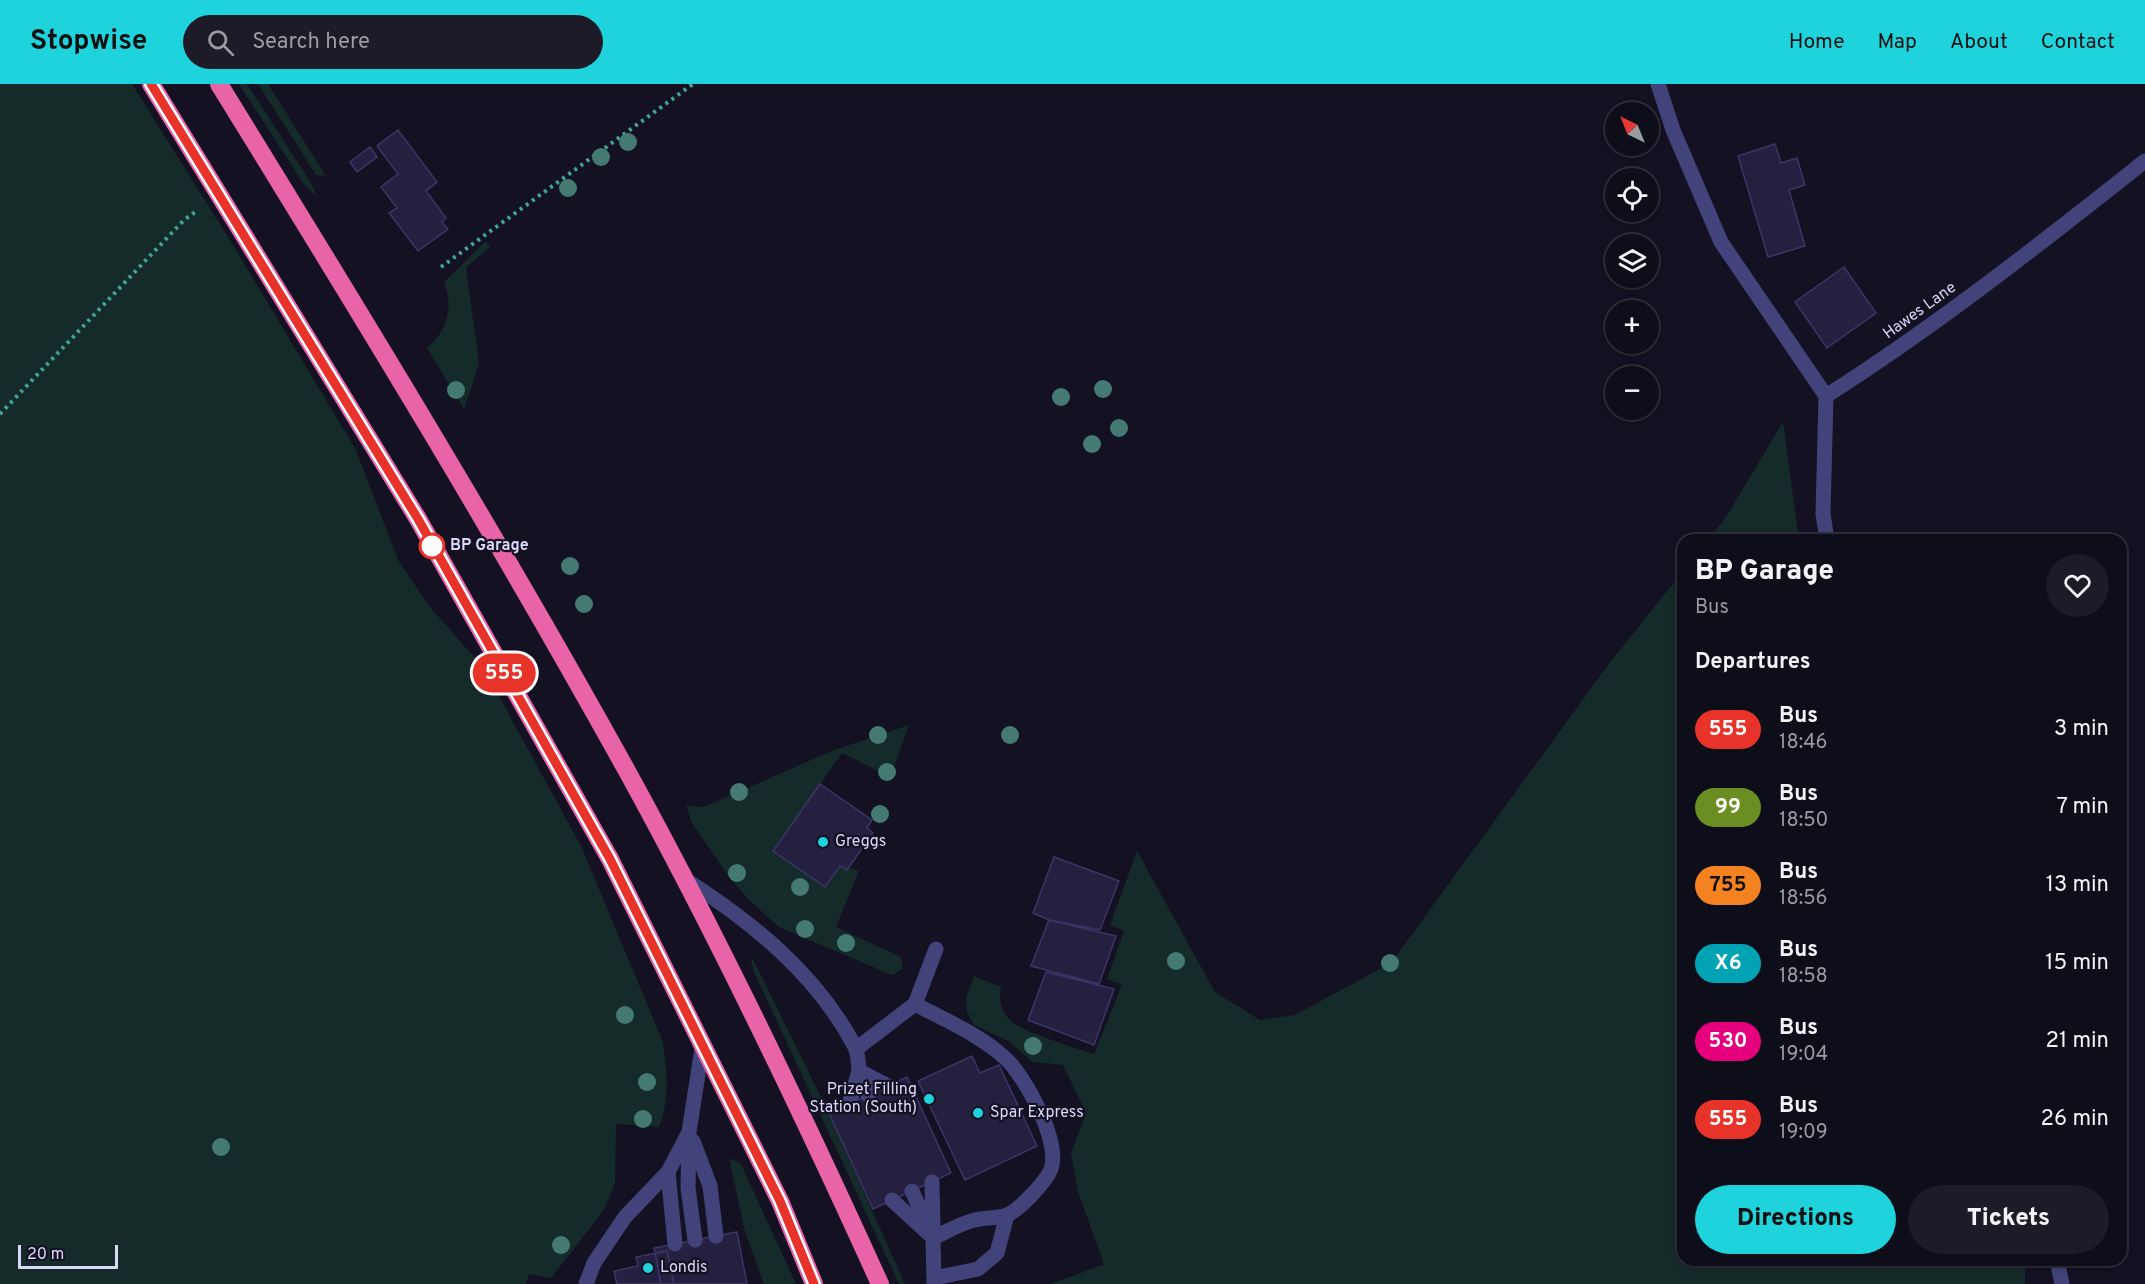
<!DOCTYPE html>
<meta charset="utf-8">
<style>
body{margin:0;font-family:Overpass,sans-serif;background:#1c1b27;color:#f1f3f6;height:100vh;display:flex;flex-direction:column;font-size:22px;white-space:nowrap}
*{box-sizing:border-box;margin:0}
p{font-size:20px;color:#9b9ca2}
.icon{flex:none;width:33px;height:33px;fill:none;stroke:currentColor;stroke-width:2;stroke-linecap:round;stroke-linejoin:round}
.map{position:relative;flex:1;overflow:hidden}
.sheet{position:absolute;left:1677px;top:450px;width:450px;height:732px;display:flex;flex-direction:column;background:#0e0d1a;border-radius:18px;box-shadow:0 3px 9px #0003,0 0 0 2px #2e2d39}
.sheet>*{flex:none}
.badge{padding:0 12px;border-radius:20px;font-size:21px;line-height:39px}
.needle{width:39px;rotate:317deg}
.tools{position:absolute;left:1605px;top:18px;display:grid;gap:12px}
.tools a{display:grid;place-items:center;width:54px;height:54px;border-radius:50%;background:#0e0d1a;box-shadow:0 3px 9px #0003,0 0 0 2px #2e2d39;font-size:30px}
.scale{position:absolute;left:18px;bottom:15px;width:100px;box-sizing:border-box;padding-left:6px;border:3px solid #dad7f9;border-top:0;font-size:16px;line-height:21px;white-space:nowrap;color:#dad7f9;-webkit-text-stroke:4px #131122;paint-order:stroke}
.map>.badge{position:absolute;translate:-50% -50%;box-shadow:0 0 0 3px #fff}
h2{padding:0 18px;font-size:22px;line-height:54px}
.round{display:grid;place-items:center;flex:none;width:63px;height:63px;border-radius:32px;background:#1c1b27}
.head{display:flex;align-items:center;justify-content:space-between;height:102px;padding:0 18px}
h1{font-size:28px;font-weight:800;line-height:45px}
.primary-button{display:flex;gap:12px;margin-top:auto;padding:12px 18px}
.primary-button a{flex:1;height:69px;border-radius:36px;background:#1fd3dd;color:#111;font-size:24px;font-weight:800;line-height:69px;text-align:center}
.primary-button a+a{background:#1c1b27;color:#f1f3f6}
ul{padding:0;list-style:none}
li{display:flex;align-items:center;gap:18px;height:78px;padding:0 18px}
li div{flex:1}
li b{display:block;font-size:22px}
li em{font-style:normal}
li .badge{min-width:66px;font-weight:700;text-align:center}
header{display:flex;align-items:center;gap:36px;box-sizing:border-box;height:84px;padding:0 30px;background:#1fd3dd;color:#111}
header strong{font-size:28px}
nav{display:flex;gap:33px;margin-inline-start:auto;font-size:21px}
.search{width:420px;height:54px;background:#1c1b27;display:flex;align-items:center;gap:15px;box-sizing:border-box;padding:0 21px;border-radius:33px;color:#9b9ca2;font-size:22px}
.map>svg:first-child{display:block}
.green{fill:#152b29}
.building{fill:#252040;stroke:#3d3569;stroke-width:1.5}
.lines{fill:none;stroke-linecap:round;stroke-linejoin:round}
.path{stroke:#3fa59b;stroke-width:4;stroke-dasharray:3 4.5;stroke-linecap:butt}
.lane{stroke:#42437a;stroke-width:15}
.street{stroke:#42437a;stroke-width:15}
.highway{stroke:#e963a9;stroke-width:18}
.tree{fill:#447a72}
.line-casing{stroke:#fff;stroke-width:14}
.line{stroke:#e7332a;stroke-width:9}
.stop-dot{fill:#fff;stroke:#e7332a;stroke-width:3}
.poi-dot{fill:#1fd3dd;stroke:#131122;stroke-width:2}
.labels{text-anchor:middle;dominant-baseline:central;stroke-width:4.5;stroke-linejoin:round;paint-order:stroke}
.street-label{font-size:16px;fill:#dad7f9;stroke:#131122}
.stop-label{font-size:16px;font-weight:bold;fill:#dad7f9;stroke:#131122;text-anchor:start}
.poi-label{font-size:16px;fill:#dad7f9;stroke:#131122;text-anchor:start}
</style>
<header>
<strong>Stopwise</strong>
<div class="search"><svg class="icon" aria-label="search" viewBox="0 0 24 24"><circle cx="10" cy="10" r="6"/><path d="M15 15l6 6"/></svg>Search here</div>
<nav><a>Home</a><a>Map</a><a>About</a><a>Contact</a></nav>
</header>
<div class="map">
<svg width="2145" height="1200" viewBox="0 0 2145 1200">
<rect width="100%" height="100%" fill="#131122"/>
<path class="green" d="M0 0H132L233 161 356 366 398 476 429 522 483 583 581 762 663 958C667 987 670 1015 659 1043L616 1040 615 1099 604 1126 551 1194 529 1190 526 1200H0Z
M239 0H247L311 99 318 114 303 99Z
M258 0H268L326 92 316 91Z
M486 157 490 163 466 183 479 280 464 325 427 264C447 247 454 223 444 198Z
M1783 338 1799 456H1708L1726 433Z
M1683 487V1176H2025V1200H1051L1104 1180 1078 1108 1071 1069 1086 1029 1063 981 1032 978 1010 958 974 941 967 928 966 915 974 892 1001 903C999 917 1000 926 1011 937 1021 947 1078 965 1094 970L1122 901 1107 895 1124 847 1110 841 1137 767 1215 908 1260 936 1295 931 1391 879 1608 581Z
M909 641 890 693 842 669 774 767 825 803 840 782 846 786 849 783 859 787 836 843 901 873 903 885 892 891 779 843 749 816 729 793 692 739 686 722 704 723 834 666Z
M752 873 823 1017 905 1200H899L754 888 751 876Z
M729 1074 741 1080 796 1200H764L745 1148Z"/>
<path class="building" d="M398 46 437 98 426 107 446 134 442 138 448 145 418 167 389 129 397 124 381 103 398 90 377 62Z
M1775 60 1781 79 1797 74 1805 101 1789 106 1805 162 1768 173 1738 72Z
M370 63 377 73 357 88 350 78Z
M1844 183 1876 229 1827 264 1795 218Z
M820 700 872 736 867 744 873 749 849 783 847 786 840 782 825 803 773 767Z
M1054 773 1119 797 1100 846 1049 836 1033 829Z
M1049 836 1116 852 1099 900 1031 882Z
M1046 888 1114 905 1094 961 1028 936Z
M972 972 980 989 999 981 1037 1062 965 1096 918 997Z
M907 993 951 1089 873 1125 829 1029Z
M737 1148 747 1200H661L654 1164Z
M667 1167 674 1200H617L614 1187 638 1182 636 1173Z"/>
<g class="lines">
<path class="path" d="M441 183 693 0
M0 330 184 136 198 126"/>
<path class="lane" d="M683 794C751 837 817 890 855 963 858 969 858 978 859 985 861 994 865 1002 868 1011
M915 920C945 936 980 951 1005 974 1025 992 1061 1058 1051 1085 1046 1098 1019 1126 1007 1131 997 1135 985 1133 975 1136 961 1139 946 1148 933 1154
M856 965 915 920 936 865
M849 1020 859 987 888 1002
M693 1057 710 1102 716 1152
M668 1088 675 1160
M932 1098 933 1145
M912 1107 933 1154 934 1200
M892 1116 929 1150
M695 1156 688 1104 689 1048 703 958
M934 1194 978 1185 997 1169 1007 1131
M586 1200 594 1179 625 1133 668 1088 688 1050"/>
<path class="street" d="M1658 0 1673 46 1721 158 1826 312
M1826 312C1938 241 2041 159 2145 77
M1826 312 1823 430 1827 456
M2057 1176 2062 1200"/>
<path class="highway" d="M151 0 418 435 610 775 780 1117 814 1200
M219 0C359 227 498 454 627 687 719 854 801 1026 880 1200"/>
</g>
<g class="tree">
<circle cx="628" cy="58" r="9"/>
<circle cx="601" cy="73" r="9"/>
<circle cx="568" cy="104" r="9"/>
<circle cx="1103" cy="305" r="9"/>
<circle cx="456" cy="306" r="9"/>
<circle cx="1061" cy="313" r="9"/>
<circle cx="1119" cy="344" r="9"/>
<circle cx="1092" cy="360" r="9"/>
<circle cx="570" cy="482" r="9"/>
<circle cx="584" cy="520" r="9"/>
<circle cx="878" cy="651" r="9"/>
<circle cx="1010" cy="651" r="9"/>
<circle cx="887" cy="688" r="9"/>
<circle cx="739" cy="708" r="9"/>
<circle cx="880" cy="730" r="9"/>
<circle cx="737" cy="789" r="9"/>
<circle cx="800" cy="803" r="9"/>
<circle cx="805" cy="845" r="9"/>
<circle cx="846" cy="859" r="9"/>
<circle cx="1176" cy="877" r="9"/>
<circle cx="1390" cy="879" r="9"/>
<circle cx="625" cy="931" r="9"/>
<circle cx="1033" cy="962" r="9"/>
<circle cx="647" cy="998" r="9"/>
<circle cx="643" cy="1035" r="9"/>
<circle cx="221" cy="1063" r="9"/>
<circle cx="561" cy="1161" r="9"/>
</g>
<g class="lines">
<defs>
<path id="line" d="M151 0 418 435 610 775 780 1117 814 1200"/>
</defs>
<use href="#line" class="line-casing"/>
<use href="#line" class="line"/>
</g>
<circle class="stop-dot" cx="432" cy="462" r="12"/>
<g class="poi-dot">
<circle cx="823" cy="758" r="6"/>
<circle cx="929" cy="1015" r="6"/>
<circle cx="978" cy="1029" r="6"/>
<circle cx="648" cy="1184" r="6"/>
</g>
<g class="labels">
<g class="street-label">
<text transform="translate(1920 227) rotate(-36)">Hawes Lane</text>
</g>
<g class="stop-label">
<text x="450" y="462">BP Garage</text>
</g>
<g class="poi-label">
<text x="835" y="758">Greggs</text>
<text x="917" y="1006" text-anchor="end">Prizet Filling<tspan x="917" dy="18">Station (South)</tspan></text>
<text x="990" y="1029">Spar Express</text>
<text x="660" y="1184">Londis</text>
</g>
</g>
</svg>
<div class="tools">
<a><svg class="needle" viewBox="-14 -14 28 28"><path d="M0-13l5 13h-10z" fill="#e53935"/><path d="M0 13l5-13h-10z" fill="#9b9ca2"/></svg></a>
<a><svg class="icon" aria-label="locate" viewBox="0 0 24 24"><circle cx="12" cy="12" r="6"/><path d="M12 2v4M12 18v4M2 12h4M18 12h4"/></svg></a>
<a><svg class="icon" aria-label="layers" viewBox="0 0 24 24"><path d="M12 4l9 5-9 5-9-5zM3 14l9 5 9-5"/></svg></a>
<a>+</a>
<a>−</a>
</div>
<div class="scale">20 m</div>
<b class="badge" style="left:504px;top:589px;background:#e7332a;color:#fff">555</b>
<section class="sheet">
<div class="head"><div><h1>BP Garage</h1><p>Bus</p></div><a class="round"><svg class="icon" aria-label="heart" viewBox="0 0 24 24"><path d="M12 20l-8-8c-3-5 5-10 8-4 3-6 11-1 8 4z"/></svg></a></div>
<h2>Departures</h2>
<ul>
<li><span class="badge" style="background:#e7332a;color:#fff">555</span><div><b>Bus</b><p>18:46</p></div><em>3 min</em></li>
<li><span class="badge" style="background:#6b8e23;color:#fff">99</span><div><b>Bus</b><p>18:50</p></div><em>7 min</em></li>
<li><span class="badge" style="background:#f58220;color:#111">755</span><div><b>Bus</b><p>18:56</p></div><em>13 min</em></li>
<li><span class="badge" style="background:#00a3b4;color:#fff">X6</span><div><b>Bus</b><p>18:58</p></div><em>15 min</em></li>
<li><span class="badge" style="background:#e6007e;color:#fff">530</span><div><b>Bus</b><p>19:04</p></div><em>21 min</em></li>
<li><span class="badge" style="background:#e7332a;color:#fff">555</span><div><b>Bus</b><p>19:09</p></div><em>26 min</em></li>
</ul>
<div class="primary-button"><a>Directions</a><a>Tickets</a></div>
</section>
</div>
